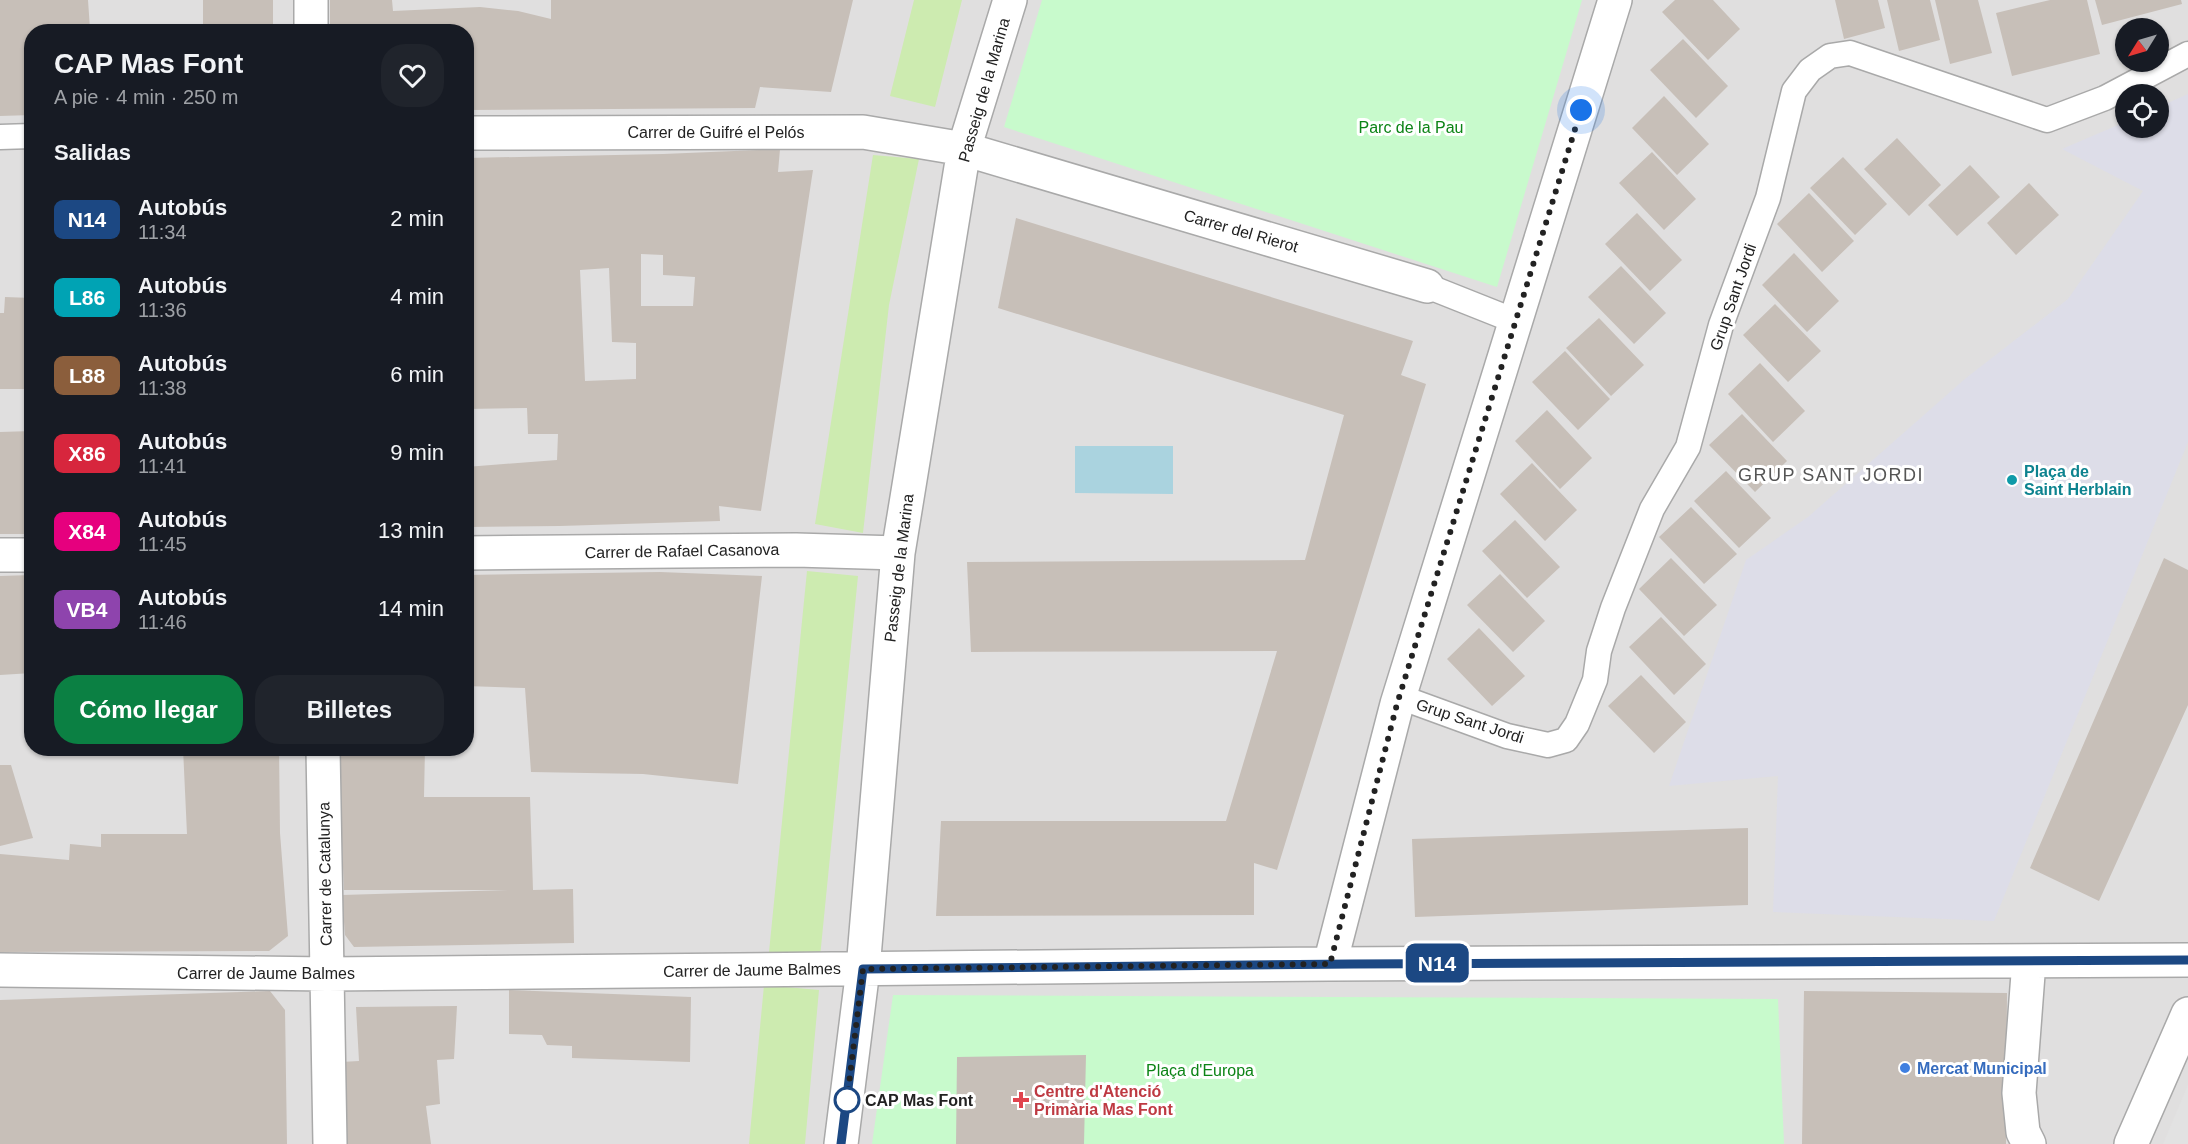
<!DOCTYPE html>
<html lang="es">
<meta charset="utf-8">
<style>
body{margin:0;font-family:Arial,sans-serif;background:#20242c;color:#f1f3f6;height:100vh;display:flex;flex-direction:column;font-size:22px;white-space:nowrap}
*{box-sizing:border-box;margin:0}
p{font-size:20px;color:#9ea1a6}
.icon{flex:none;width:33px;height:33px;fill:none;stroke:currentColor;stroke-width:2;stroke-linecap:round;stroke-linejoin:round}
.map{position:relative;flex:1;overflow:hidden}
.details{position:absolute;left:24px;top:24px;width:450px;height:732px;display:flex;flex-direction:column;background:#171b24;border-radius:24px;box-shadow:0 2px 4px #0004}
.details>*{flex:none}
.badge{padding:0 12px;border-radius:9px;font-size:21px;line-height:39px}
.needle{width:39px;rotate:233deg}
.tools{position:absolute;left:2115px;top:18px;display:grid;gap:12px}
.tools a{display:grid;place-items:center;width:54px;height:54px;border-radius:50%;background:#171b24;box-shadow:0 2px 4px #0004;font-size:30px}
.you{position:absolute;width:30px;height:30px;margin:-15px;border:4px solid #fff;border-radius:50%;background:#1a73e8;box-shadow:0 0 0 9px #1a73e833}
.map>.badge{position:absolute;translate:-50% -50%;box-shadow:0 0 0 3px #fff}
h2{padding:0 30px;font-size:22px;line-height:54px}
.round{display:grid;place-items:center;flex:none;width:63px;height:63px;border-radius:24px;background:#20242c}
.headline{display:flex;align-items:center;justify-content:space-between;height:102px;padding:0 30px}
h1{font-size:28px;font-weight:800;line-height:45px}
.button{display:flex;gap:12px;margin-top:auto;padding:12px 30px}
.button a{flex:1;height:69px;border-radius:24px;background:#0b8043;color:#fff;font-size:24px;font-weight:800;line-height:69px;text-align:center}
.button a+a{background:#20242c;color:#f1f3f6}
ul{padding:0;list-style:none}
li{display:flex;align-items:center;gap:18px;height:78px;padding:0 30px}
li div{flex:1}
li b{display:block;font-size:22px}
li em{font-style:normal}
li .badge{min-width:66px;font-weight:700;text-align:center}
.map>svg:first-child{display:block}
.residential{fill:#e0dfdf;fill-rule:evenodd}
.grass{fill:#cdebb0}
.park{fill:#c8facc}
.parking{fill:#e2e2e2}
.plaza{fill:#dddde8}
.water{fill:#aad3df}
.building{fill:#c7bfb8;fill-rule:evenodd}
.lines{fill:none;stroke-linecap:round;stroke-linejoin:round}
.pedestrian-casing{stroke:#a9a9a9;stroke-width:27}
.minor-casing{stroke:#a9a9a9;stroke-width:36}
.tertiary-casing{stroke:#a9a9a9;stroke-width:36}
.pedestrian{stroke:#fff;stroke-width:24}
.minor{stroke:#fff;stroke-width:33}
.tertiary{stroke:#fff;stroke-width:33}
.line-casing{stroke:#fff;stroke-width:14}
.line{stroke:#1c4883;stroke-width:9}
.walk{stroke:#222;stroke-width:6;stroke-dasharray:0 10.8}
.culture-dot{fill:#0f9aa8;stroke:#fff;stroke-width:2}
.shop-dot{fill:#3f7fe0;stroke:#fff;stroke-width:2}
.stop-dot{fill:#fff;stroke:#1c4883;stroke-width:3}
.health-dot{fill:#e0444e;stroke:#fff;stroke-width:2}
.labels{text-anchor:middle;dominant-baseline:central;stroke-width:6;stroke-linejoin:round;paint-order:stroke}
.street-label{font-size:16px;fill:#222;stroke:#fff}
.park-label{font-size:16px;fill:#0c8416;stroke:#fff}
.culture-label{font-size:16px;font-weight:bold;fill:#0d838f;stroke:#fff;text-anchor:start}
.shop-label{font-size:16px;font-weight:bold;fill:#366cbe;stroke:#fff;text-anchor:start}
.health-label{font-size:16px;font-weight:bold;fill:#be3a42;stroke:#fff;text-anchor:start}
.stop-label{font-size:16px;font-weight:bold;fill:#222;stroke:#fff;text-anchor:start}
.neighbourhood-label{font-size:18px;letter-spacing:1.5px;fill:#555;stroke:#fff}
</style>
<div class="map">
<svg width="2188" height="1144" viewBox="0 0 2188 1144">
<rect width="100%" height="100%" fill="#f2efe9"/>
<path class="residential" d="M0 0H2188V1144H0ZM2126 28H2158V62H2126ZM32 32H466V748H32ZM2126 94H2158V128H2126Z"/>
<path class="grass" d="M914 0H962L935 107 890 96Z
M873 155 919 159 889 305 863 533 815 524Z
M807 571 858 576 820 957 769 952Z
M764 985 819 990 805 1144H749Z"/>
<path class="park" d="M1042 0H1582L1497 287 1004 127Z
M893 995 1778 999 1784 1144H872Z"/>
<path class="parking" d="M2188 1085V1144H2163Z"/>
<path class="plaza" d="M2188 94V442L1994 921 1773 912 1778 776 1669 786 1746 560 1808 517 1966 378 2068 299 2143 191 2062 149 2125 122 2126 128H2158L2159 107Z"/>
<path class="water" d="M1075 446H1173V494L1075 493Z"/>
<path class="building" d="M0 0H88L90 29H122L203 26V0H273V32H32V115L0 116Z
M330 0H392L393 11 480 7 518 11 551 19V0H853L831 92 760 87 755 108 466 110V32H330Z
M1675 0H1713L1740 29 1708 60 1662 12Z
M1835 0H1878L1885 28 1844 39Z
M1887 0H1930L1940 40 1899 51Z
M1935 0H1978L1992 53 1950 64Z
M2050 0H2087L2100 54 2012 76 1996 13Z
M2095 0H2181L2182 4 2102 25Z
M1683 39 1728 86 1696 118 1650 70Z
M1664 96 1709 144 1677 175 1632 128Z
M1897 138 1941 185 1909 216 1864 169Z
M780 149 778 172 813 170 761 511 719 506 720 521 560 526 466 527V467L557 460 558 434H528L527 408 466 409V158L663 154ZM641 254 663 255V275L695 277 693 306H641ZM609 268 612 342 636 343V379L585 381 580 270Z
M1652 152 1696 199 1664 230 1619 183Z
M1843 157 1887 204 1855 235 1810 188Z
M1970 165 2000 197 1957 236 1928 205Z
M2029 183 2059 215 2016 255 1987 223Z
M1809 193 1854 241 1822 272 1777 224Z
M1637 213 1682 260 1650 291 1605 244Z
M1016 218 1413 341 1401 375 1426 384 1277 870 1254 863V915L936 916 941 821H1226L1277 651 971 652 967 562 1305 560 1344 415 998 308Z
M1794 253 1839 301 1807 332 1762 285Z
M1621 266 1666 313 1634 344 1588 297Z
M5 297 32 298V389H0V313H4Z
M1775 304 1821 351 1788 382 1743 335Z
M1599 318 1644 365 1611 396 1566 348Z
M1565 351 1610 399 1578 430 1532 382Z
M1760 363 1805 411 1773 442 1728 394Z
M1547 410 1592 458 1560 489 1515 441Z
M1742 414 1787 461 1755 492 1709 445Z
M32 431V534H0V432Z
M1532 463 1577 510 1545 541 1500 494Z
M1726 471 1771 518 1739 548 1694 501Z
M1691 507 1737 554 1704 584 1659 537Z
M1515 520 1560 567 1527 598 1482 551Z
M1671 558 1717 605 1684 636 1639 589Z
M2164 558 2188 570V705L2099 901 2030 868Z
M660 572 762 576 738 784 643 774 531 772 525 688 466 686V575Z
M1500 574 1545 621 1513 652 1467 605Z
M32 575V673L0 675V576Z
M1661 617 1706 664 1674 695 1629 647Z
M1479 628 1525 676 1492 706 1447 659Z
M1641 675 1686 722 1654 753 1608 706Z
M183 748H279L280 833 288 936 269 951 0 952V854L69 860 70 844 101 847V834H187Z
M341 748H425L424 797H530L533 890 573 889 574 943 354 947 345 935 342 895 508 890H344L340 799Z
M0 765H11L33 838 0 846Z
M1748 828V905L1415 917 1412 839Z
M509 990 691 997 690 1062 572 1058V1046L547 1045 542 1035 509 1034Z
M270 991 285 1010 287 1144H0V1000Z
M1804 991 2007 993 2006 1144H1802Z
M457 1006 454 1059 437 1060 440 1104 426 1106 431 1144H345L341 1062 359 1061 356 1007Z
M1086 1055 1084 1144H956L957 1057Z"/>
<g class="lines">
<defs>
<path id="pedestrian" d="M0 137 32 136
M1427 286 1515 321
M1400 697 1507 736 1548 745 1566 740 1577 724 1595 680 1599 651 1613 608 1652 509 1688 447 1721 325 1768 198 1794 91 1810 70 1830 56 1850 53 2047 120 2105 98 2188 54"/>
<path id="minor" d="M311 0V32
M466 133 863 132 964 149 1427 286
M466 553 796 550 898 553
M0 555H32
M323 748 330 1144
M1330 964 1397 704 1615 0
M0 970 327 974 1330 964 2188 960
M841 1144 863 969 898 553 964 149 1010 0
M2029 1144 2023 1132 2019 1093 2029 961"/>
<path id="tertiary" d="M2131 1144 2188 1014"/>
</defs>
<use href="#pedestrian" class="pedestrian-casing"/>
<use href="#minor" class="minor-casing"/>
<use href="#tertiary" class="tertiary-casing"/>
<use href="#pedestrian" class="pedestrian"/>
<use href="#minor" class="minor"/>
<use href="#tertiary" class="tertiary"/>
</g>
<g class="lines">
<defs>
<path id="line" d="M841 1144 863 969 1353 964 2188 960"/>
</defs>
<use href="#line" class="line-casing"/>
<use href="#line" class="line"/>
<path class="walk" d="M847 1100 863 969 1330 964 1397 704 1581 110"/>
</g>
<circle class="culture-dot" cx="2012" cy="480" r="6"/>
<circle class="shop-dot" cx="1905" cy="1068" r="6"/>
<circle class="stop-dot" cx="847" cy="1100" r="12"/>
<path class="health-dot" d="M1018 1091h6v6h6v6h-6v6h-6v-6h-6v-6h6z"/>
<g class="labels">
<g class="street-label">
<text transform="translate(984 90) rotate(-74)">Passeig de la Marina</text>
<text x="716" y="132">Carrer de Guifré el Pelós</text>
<text transform="translate(1241 231) rotate(16)">Carrer del Rierot</text>
<text transform="translate(1733 297) rotate(-71)">Grup Sant Jordi</text>
<text transform="translate(682 551) rotate(-1)">Carrer de Rafael Casanova</text>
<text transform="translate(899 568) rotate(-83)">Passeig de la Marina</text>
<text transform="translate(1470 721) rotate(18)">Grup Sant Jordi</text>
<text transform="translate(325 874) rotate(-91)">Carrer de Catalunya</text>
<text transform="translate(752 970) rotate(-1)">Carrer de Jaume Balmes</text>
<text x="266" y="973">Carrer de Jaume Balmes</text>
</g>
<g class="park-label">
<text x="1411" y="127">Parc de la Pau</text>
<text x="1200" y="1070">Plaça d'Europa</text>
</g>
<g class="culture-label">
<text x="2024" y="471">Plaça de<tspan x="2024" dy="18">Saint Herblain</tspan></text>
</g>
<g class="shop-label">
<text x="1917" y="1068">Mercat Municipal</text>
</g>
<g class="health-label">
<text x="1034" y="1091">Centre d'Atenció<tspan x="1034" dy="18">Primària Mas Font</tspan></text>
</g>
<g class="stop-label">
<text x="865" y="1100">CAP Mas Font</text>
</g>
<g class="neighbourhood-label">
<text x="1831" y="475">GRUP SANT JORDI</text>
</g>
</g>
</svg>
<div class="tools">
<a><svg class="needle" viewBox="-14 -14 28 28"><path d="M0-13l5 13h-10z" fill="#e53935"/><path d="M0 13l5-13h-10z" fill="#9ea1a6"/></svg></a>
<a><svg class="icon" aria-label="locate" viewBox="0 0 24 24"><circle cx="12" cy="12" r="6"/><path d="M12 2v4M12 18v4M2 12h4M18 12h4"/></svg></a>
</div>
<div class="you" style="left:1581px;top:110px"></div>
<b class="badge" style="left:1437px;top:963px;background:#1c4883;color:#fff">N14</b>
<section class="details">
<div class="headline"><div><h1>CAP Mas Font</h1><p>A pie · 4 min · 250 m</p></div><a class="round"><svg class="icon" aria-label="heart" viewBox="0 0 24 24"><path d="M12 20l-8-8c-3-5 5-10 8-4 3-6 11-1 8 4z"/></svg></a></div>
<h2>Salidas</h2>
<ul>
<li><span class="badge" style="background:#1c4883;color:#fff">N14</span><div><b>Autobús</b><p>11:34</p></div><em>2 min</em></li>
<li><span class="badge" style="background:#00a3b4;color:#fff">L86</span><div><b>Autobús</b><p>11:36</p></div><em>4 min</em></li>
<li><span class="badge" style="background:#8b5e3c;color:#fff">L88</span><div><b>Autobús</b><p>11:38</p></div><em>6 min</em></li>
<li><span class="badge" style="background:#d7263d;color:#fff">X86</span><div><b>Autobús</b><p>11:41</p></div><em>9 min</em></li>
<li><span class="badge" style="background:#e6007e;color:#fff">X84</span><div><b>Autobús</b><p>11:45</p></div><em>13 min</em></li>
<li><span class="badge" style="background:#8e44ad;color:#fff">VB4</span><div><b>Autobús</b><p>11:46</p></div><em>14 min</em></li>
</ul>
<div class="button"><a>Cómo llegar</a><a>Billetes</a></div>
</section>
</div>
